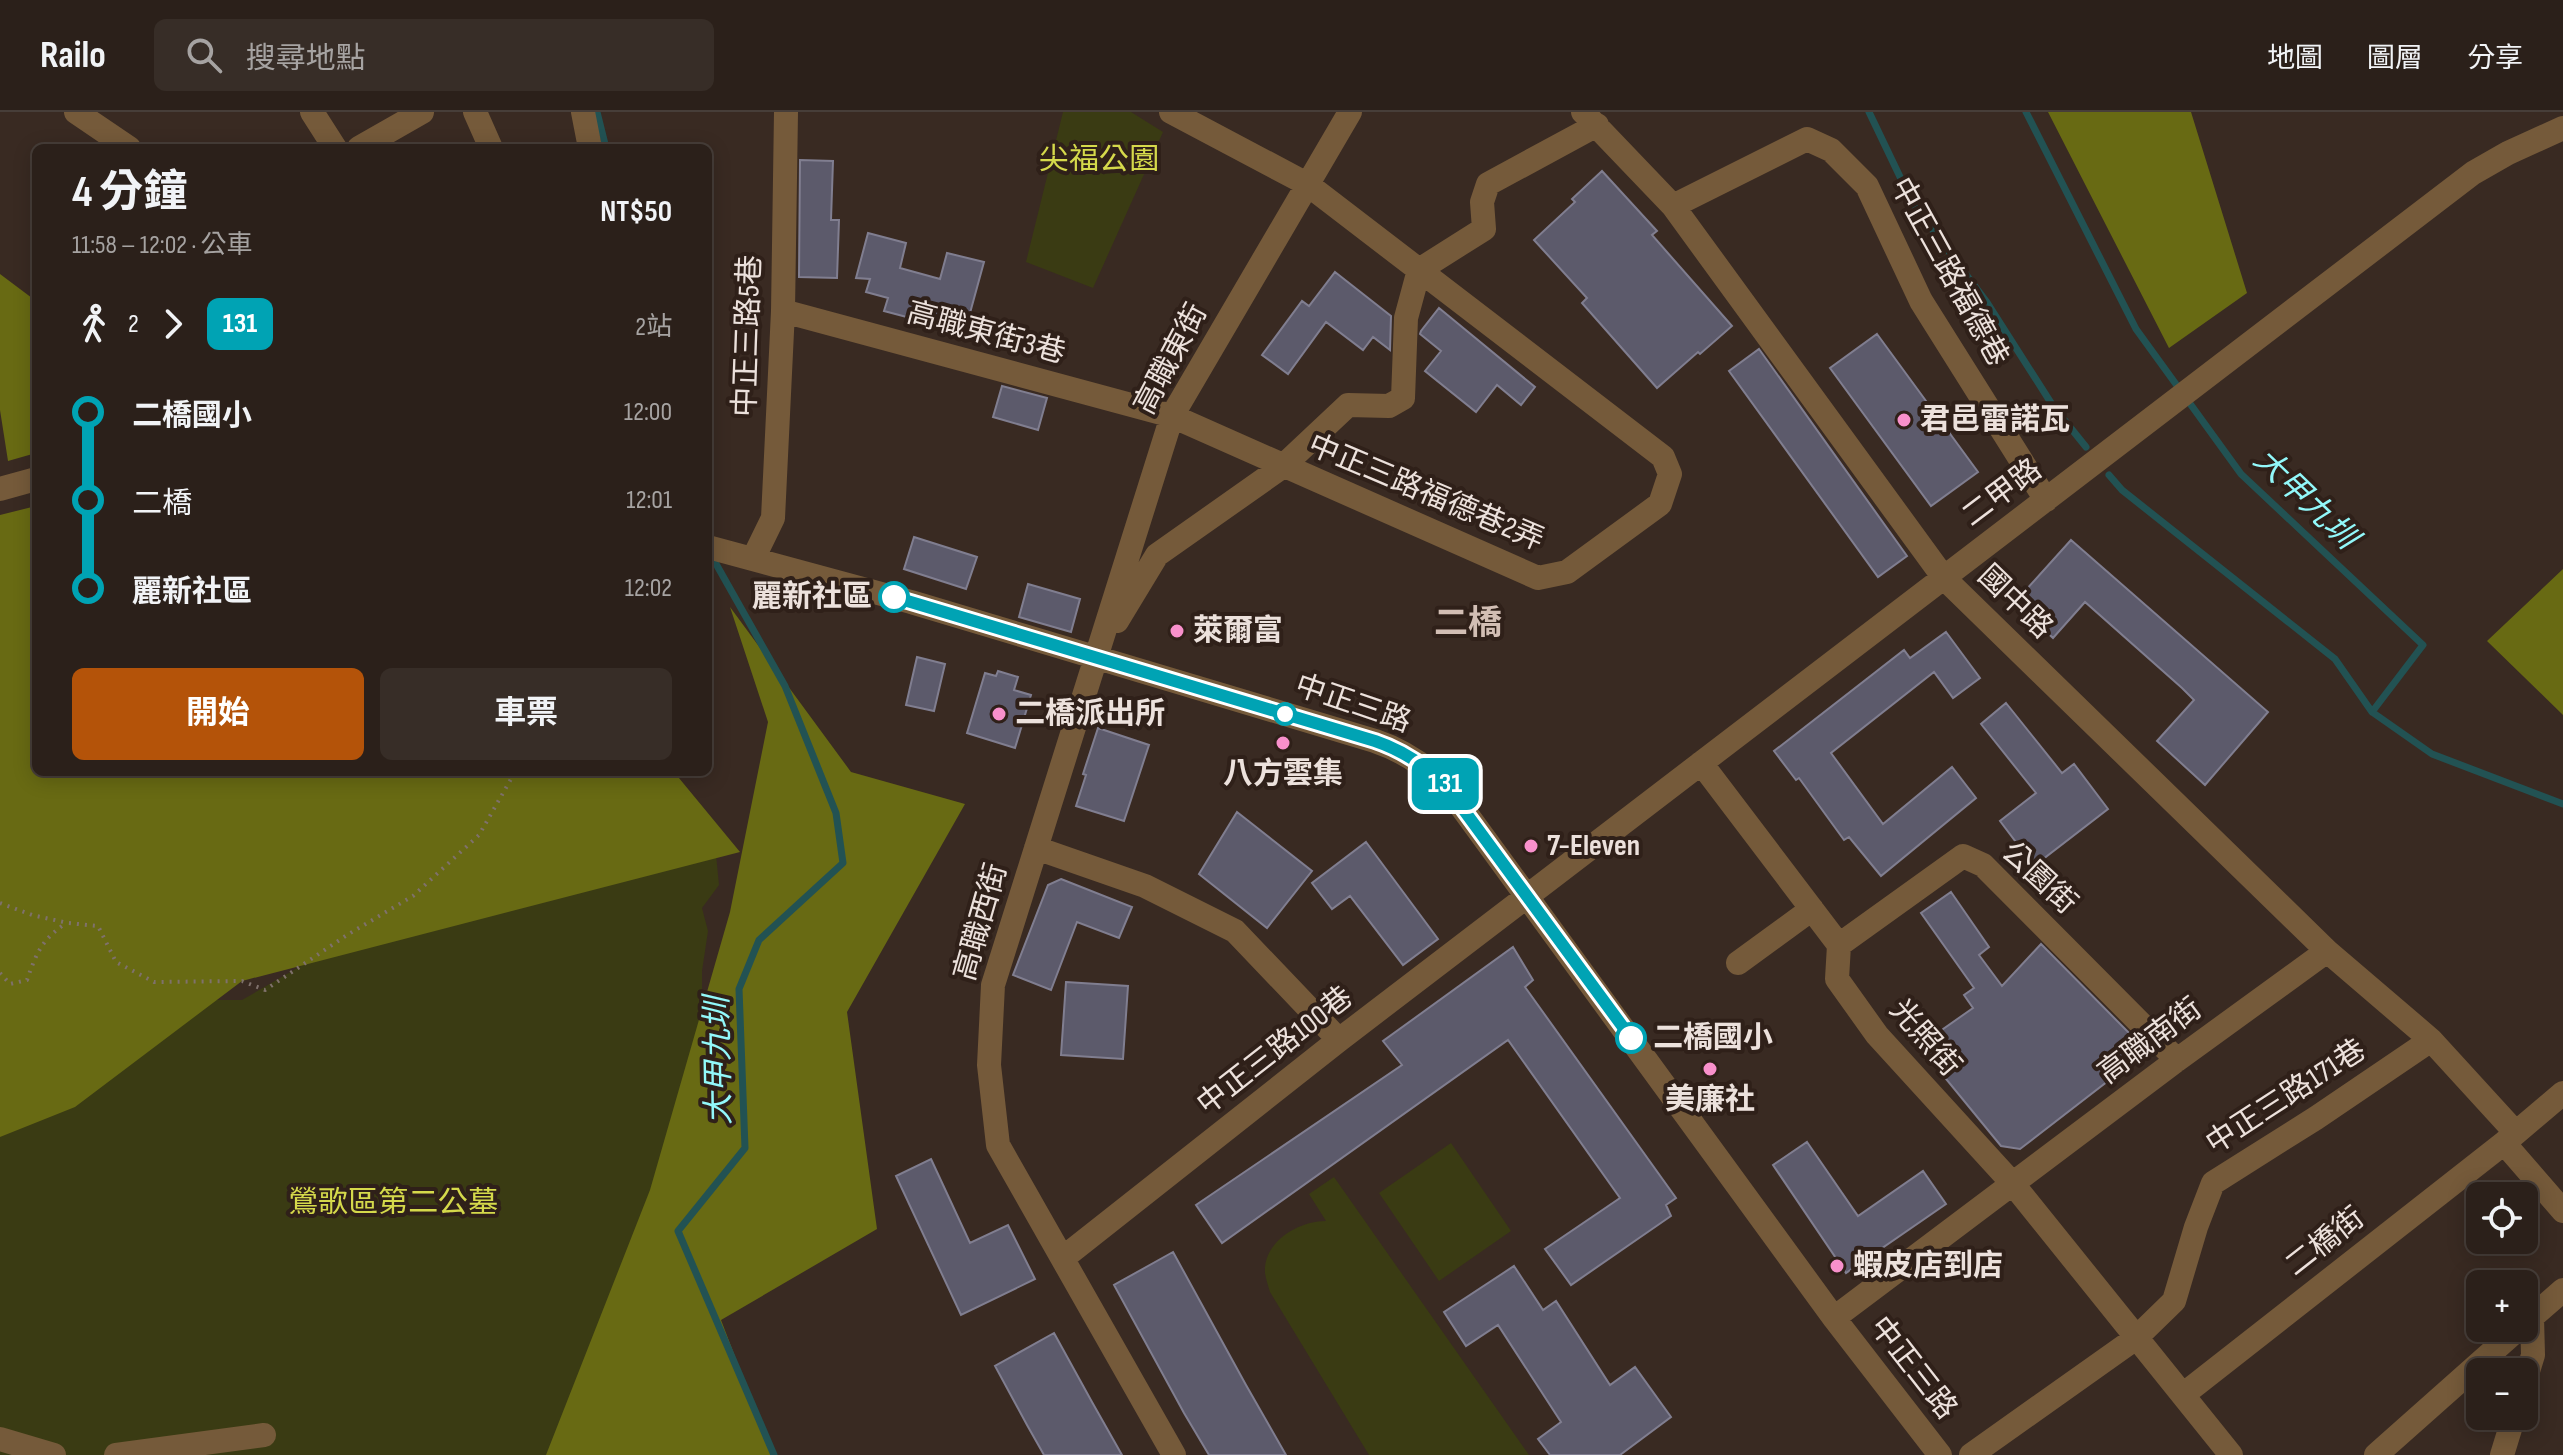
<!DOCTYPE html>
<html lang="zh-TW">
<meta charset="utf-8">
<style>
body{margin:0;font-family:"Sofia Sans Condensed","Noto Sans TC",sans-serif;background:#372d27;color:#f1f3f6;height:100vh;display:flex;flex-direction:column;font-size:30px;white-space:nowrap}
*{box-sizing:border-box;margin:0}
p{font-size:26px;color:#a6a3a2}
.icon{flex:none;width:44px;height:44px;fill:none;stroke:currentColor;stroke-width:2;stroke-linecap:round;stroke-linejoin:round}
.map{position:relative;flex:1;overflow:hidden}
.details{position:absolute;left:32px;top:32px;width:680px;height:632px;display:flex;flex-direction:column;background:#2b201a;border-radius:12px;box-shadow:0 4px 20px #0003,0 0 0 2px #473e39}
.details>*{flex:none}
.badge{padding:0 16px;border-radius:12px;font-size:28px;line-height:52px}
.tools{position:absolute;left:2466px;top:1070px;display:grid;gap:16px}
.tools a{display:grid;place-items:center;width:72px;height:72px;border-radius:12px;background:#2b201a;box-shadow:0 4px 20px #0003,0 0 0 2px #473e39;font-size:40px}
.map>.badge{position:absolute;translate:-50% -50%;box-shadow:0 0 0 4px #fff}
.legs{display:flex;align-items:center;gap:12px;height:88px;padding:0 40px;font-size:26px}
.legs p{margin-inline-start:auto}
.summary{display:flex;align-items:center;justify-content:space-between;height:136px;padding:0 40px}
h1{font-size:44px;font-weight:700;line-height:60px}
.action{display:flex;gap:16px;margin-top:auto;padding:16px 40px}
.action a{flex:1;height:92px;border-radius:12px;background:#b45309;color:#fff;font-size:32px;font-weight:700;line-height:92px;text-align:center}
.action a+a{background:#372d27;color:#f1f3f6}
ul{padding:0 40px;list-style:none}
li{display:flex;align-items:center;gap:28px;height:88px;font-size:30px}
li i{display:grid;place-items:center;width:12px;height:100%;margin:0 10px;background:currentColor}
li i::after{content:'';width:20px;height:20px;margin:-10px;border:6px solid;border-radius:50%;background:#2b201a}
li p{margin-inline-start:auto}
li:first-child i{background:linear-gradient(#0000 50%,currentColor 0)}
li:last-child i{background:linear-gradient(currentColor 50%,#0000 0)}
header{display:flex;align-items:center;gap:48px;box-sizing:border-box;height:112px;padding:0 40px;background:#2b201a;border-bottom:2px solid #473e39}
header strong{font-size:38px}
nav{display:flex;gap:44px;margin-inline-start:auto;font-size:28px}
.search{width:560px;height:72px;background:#372d27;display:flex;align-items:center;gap:20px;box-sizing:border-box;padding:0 28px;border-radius:12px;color:#a6a3a2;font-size:30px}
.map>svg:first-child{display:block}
.green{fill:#3a3b13}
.forest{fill:#686a13}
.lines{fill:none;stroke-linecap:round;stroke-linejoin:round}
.stream{stroke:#225253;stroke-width:7}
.building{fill:#5c5a6b;stroke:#807e90;stroke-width:2}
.path{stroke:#7f716b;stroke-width:4;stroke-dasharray:2 6;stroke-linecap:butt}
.minor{stroke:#755a3a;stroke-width:24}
.line-1-casing{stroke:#fff;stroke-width:18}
.line-1{stroke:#00a3b4;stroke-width:12}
.poi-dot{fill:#f890cb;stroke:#2f2019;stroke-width:3}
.stop-1-dot{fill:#fff;stroke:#00a3b4;stroke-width:4}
.labels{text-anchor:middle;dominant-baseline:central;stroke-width:8;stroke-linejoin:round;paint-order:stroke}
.park-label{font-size:30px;fill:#d5d94b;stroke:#2f2019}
.street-label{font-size:30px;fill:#ece1dc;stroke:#2f2019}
.poi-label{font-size:30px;font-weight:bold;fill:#ece1dc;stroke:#2f2019;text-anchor:start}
.stop-label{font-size:30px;font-weight:bold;fill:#ece1dc;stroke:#2f2019;text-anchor:end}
.water-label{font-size:32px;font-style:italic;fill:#92f8fa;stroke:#2f2019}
.quarter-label{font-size:34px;font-weight:bold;fill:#d2beb4;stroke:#2f2019}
</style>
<header>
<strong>Railo</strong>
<div class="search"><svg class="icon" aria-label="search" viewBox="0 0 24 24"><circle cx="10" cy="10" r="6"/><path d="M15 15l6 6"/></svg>搜尋地點</div>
<nav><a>地圖</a><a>圖層</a><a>分享</a></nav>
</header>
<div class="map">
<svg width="2563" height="1343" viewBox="0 0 2563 1343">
<rect width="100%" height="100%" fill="#392a22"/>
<path class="green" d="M1063 0H1131L1163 20 1093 176 1026 150Z
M714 722 719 773 702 796 708 819 702 859V920L613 1343H0V936L197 877 217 888H242L306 851Z
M1451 1031 1511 1119 1439 1169 1379 1081Z
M1334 1065 1529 1343H1369L1270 1180C1268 1174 1266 1167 1265 1161 1263 1130 1298 1109 1326 1109L1309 1082Z"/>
<path class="forest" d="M2048 0H2191L2247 181 2169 236Z
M0 162 36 189V341L8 349 0 298Z
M36 394V660H674L740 740 242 869 75 995 0 1025V403Z
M2563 457V603L2487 529Z
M730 495 851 660 965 692 847 900 877 1117 721 1208 773 1343H546L650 1078 730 800 768 610Z"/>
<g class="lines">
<path class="stream" d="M597 0 606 36
M1869 0 1913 92 1986 189 2053 294 2086 335
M2026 0 2136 217 2241 362 2423 533 2372 600 2432 642 2563 692
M2109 363 2122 378 2335 547 2372 600
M711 443 785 574 836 701 843 751 759 828 739 877 745 1036 678 1119 774 1343"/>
</g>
<path class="building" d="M800 48 833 49 831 108H839L837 166 799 165Z
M1602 59 1657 119 1652 123 1732 214 1700 242 1698 240 1657 276 1582 191 1587 186 1534 128 1575 90 1572 87Z
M868 121 906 131 900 156 940 167 947 141 984 150 970 201 962 199 956 218 884 199 888 186 866 180 870 167 856 166Z
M1335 160 1391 204 1390 238 1373 225 1363 238 1326 210 1288 262 1262 243 1302 189 1309 194Z
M1439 196 1535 275 1521 293 1497 273 1476 300 1425 259 1441 239 1420 222 1421 219Z
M1877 222 1978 360 1931 394 1830 256Z
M1759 237 1907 444 1878 465 1729 259Z
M1002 274 1047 286 1038 318 993 305Z
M914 425 977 445 966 477 904 457Z
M2071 428 2268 600 2205 673 2157 629 2194 588 2182 576 2085 490 2053 526 2015 490Z
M1028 472 1080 487 1071 520 1019 505Z
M1946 520 1980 566 1953 586 1934 560 1831 641 1883 712 1952 655 1976 686 1881 764 1849 725 1844 728 1799 666 1796 668 1774 639 1904 538 1910 546Z
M917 545 945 552 934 599 906 593Z
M998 559 1018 565 1014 578 1031 583 1015 636 967 621 985 561 996 564Z
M2006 591 2062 661 2074 652 2108 697 2034 754 2000 709 2036 681 1981 612Z
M1098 616 1149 633 1124 709 1076 694 1086 663 1083 662Z
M1237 700 1312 759 1267 816 1199 762Z
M1366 730 1438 827 1403 853 1350 784 1332 797 1312 771Z
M1061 767 1132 795 1119 826 1077 810 1051 878 1013 863 1048 773Z
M1951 780 1989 835 1979 843 2002 874 2041 832 2136 928 2139 945 2020 1037 2001 1034 1919 934 1973 896 1964 883 1974 876 1921 801Z
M1513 835 1533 868 1525 875 1676 1086 1666 1093 1671 1104 1571 1173 1545 1137 1620 1086 1508 928 1222 1131 1196 1093 1402 953 1383 929Z
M1066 870 1128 874 1123 947 1061 943Z
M1807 1030 1858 1104 1923 1059 1946 1092 1846 1161 1773 1053Z
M931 1047 970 1131 1008 1113 1035 1167 961 1203 896 1064Z
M1173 1140 1246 1273 1286 1343H1209L1184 1301 1114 1173Z
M1514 1154 1543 1198 1556 1189 1610 1273 1635 1255 1671 1305 1620 1343H1550L1538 1327 1561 1310 1498 1213 1466 1234 1444 1200Z
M1054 1221 1092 1290 1122 1343H1044L1027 1313 995 1254Z"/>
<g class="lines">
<path class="path" d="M0 791 32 803 68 811 98 814 116 850 154 870 242 869 265 878 347 823 413 784 479 723 515 660
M0 861 10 872 27 868C36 842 42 827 65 812"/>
<path class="minor" d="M76 0 129 36
M312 0 335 36
M475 0 491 36
M583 0 590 36
M1583 0 1673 94 1944 466 2327 839 2431 928 2516 1021
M359 36 422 0
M1673 94 1807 27 1831 38 1867 74 1921 189 2046 388
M783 199 1172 304 1538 466 1567 460 1660 392 1670 362 1663 345 1307 72 1171 0
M0 377 36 367
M708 435 911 490 1375 629C1402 638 1423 652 1444 671L1834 1206 1940 1343
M753 447 773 406 783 199 786 0
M1117 509 1157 443 1282 355 1348 293 1389 294 1403 286 1406 206 1419 158 1484 117 1482 90 1488 72 1597 13
M1701 651 1839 833 1837 867 1877 923 2013 1072 2231 1343
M1036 736 1145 774 1235 819 1339 928
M1839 833 1963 744 1983 753 2177 948
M1738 851 1812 797
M2504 1031 2563 1099
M1063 1146 1339 928 2473 61 2508 41 2563 16
M1834 1206 2177 948 2327 839
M2524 1212 2563 1178
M2524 1272 2533 1243 2532 1205
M2184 1282 2504 1031 2563 981
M0 1327 54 1343
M116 1343 264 1323
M1174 1343 998 1033 989 953 993 873 1172 304 1350 0
M1971 1343 2136 1226 2174 1189 2196 1115 2213 1071 2316 1006 2431 928
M2376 1343 2519 1216
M2502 1343 2514 1304"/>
</g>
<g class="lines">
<defs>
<path id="line-1" d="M894 485 1375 629C1402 638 1423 652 1444 671L1631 926"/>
</defs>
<use href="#line-1" class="line-1-casing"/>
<use href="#line-1" class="line-1"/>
</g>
<g class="poi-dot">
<circle cx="1904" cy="308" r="8"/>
<circle cx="1177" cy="519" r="8"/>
<circle cx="999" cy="602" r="8"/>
<circle cx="1283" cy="631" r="8"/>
<circle cx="1531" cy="734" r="8"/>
<circle cx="1710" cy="957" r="8"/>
<circle cx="1837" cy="1154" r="8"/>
</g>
<g class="stop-1-dot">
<circle cx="894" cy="485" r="14"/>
<circle cx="1285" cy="602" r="10"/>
<circle cx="1631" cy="926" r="14"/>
</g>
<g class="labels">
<g class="park-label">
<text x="1099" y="48">尖福公園</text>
<text x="393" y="1091">鶯歌區第二公墓</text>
</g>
<g class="street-label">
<text transform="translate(1949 160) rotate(61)">中正三路福德巷</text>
<text transform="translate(986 221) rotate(15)">高職東街3巷</text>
<text transform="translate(748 224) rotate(-88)">中正三路5巷</text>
<text transform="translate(1171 247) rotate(-62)">高職東街</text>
<text transform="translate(1426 381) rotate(23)">中正三路福德巷2弄</text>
<text transform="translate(2002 381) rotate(-37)">二甲路</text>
<text transform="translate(2015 490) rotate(44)">國中路</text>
<text transform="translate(1353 592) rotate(19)">中正三路</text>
<text transform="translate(2039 766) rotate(43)">公園街</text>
<text transform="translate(981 810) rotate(-74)">高職西街</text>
<text transform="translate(1925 926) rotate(49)">光照街</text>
<text transform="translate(2150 929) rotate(-37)">高職南街</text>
<text transform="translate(1275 939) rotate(-38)">中正三路100巷</text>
<text transform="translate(2286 985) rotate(-33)">中正三路171巷</text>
<text transform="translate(2325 1130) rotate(-38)">二橋街</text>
<text transform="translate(1913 1256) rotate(52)">中正三路</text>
</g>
<g class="poi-label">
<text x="1920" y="308">君邑雷諾瓦</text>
<text x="1193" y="519">萊爾富</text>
<text x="1015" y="602">二橋派出所</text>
<text x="1283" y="662" text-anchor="middle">八方雲集</text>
<text x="1547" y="734">7-Eleven</text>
<text x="1710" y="988" text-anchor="middle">美廉社</text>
<text x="1853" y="1154">蝦皮店到店</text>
</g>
<g class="stop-label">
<text x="872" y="485">麗新社區</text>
<text x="1653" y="926" text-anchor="start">二橋國小</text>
</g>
<g class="water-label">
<text transform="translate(2305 387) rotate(44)">大甲九圳</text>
<text transform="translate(719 949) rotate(-91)">大甲九圳</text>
</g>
<g class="quarter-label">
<text x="1468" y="511">二橋</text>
</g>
</g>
</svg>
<div class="tools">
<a><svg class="icon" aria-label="locate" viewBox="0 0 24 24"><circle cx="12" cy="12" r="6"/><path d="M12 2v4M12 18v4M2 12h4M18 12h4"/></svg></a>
<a>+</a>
<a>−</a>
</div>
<b class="badge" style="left:1445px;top:672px;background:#00a3b4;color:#fff">131</b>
<section class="details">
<div class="summary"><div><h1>4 分鐘</h1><p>11:58 – 12:02 · 公車</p></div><b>NT$50</b></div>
<div class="legs"><svg class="icon" aria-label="walk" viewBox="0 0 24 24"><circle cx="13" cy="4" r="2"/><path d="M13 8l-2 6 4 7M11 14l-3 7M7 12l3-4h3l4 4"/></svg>2<svg class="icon" aria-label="forward" viewBox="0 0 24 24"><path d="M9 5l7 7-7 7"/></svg><b class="badge" style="background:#00a3b4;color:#fff">131</b><p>2站</p></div>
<ul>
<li><i style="color:#00a3b4"></i><b>二橋國小</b><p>12:00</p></li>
<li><i style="color:#00a3b4"></i><span>二橋</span><p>12:01</p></li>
<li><i style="color:#00a3b4"></i><b>麗新社區</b><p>12:02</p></li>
</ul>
<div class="action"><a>開始</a><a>車票</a></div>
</section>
</div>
